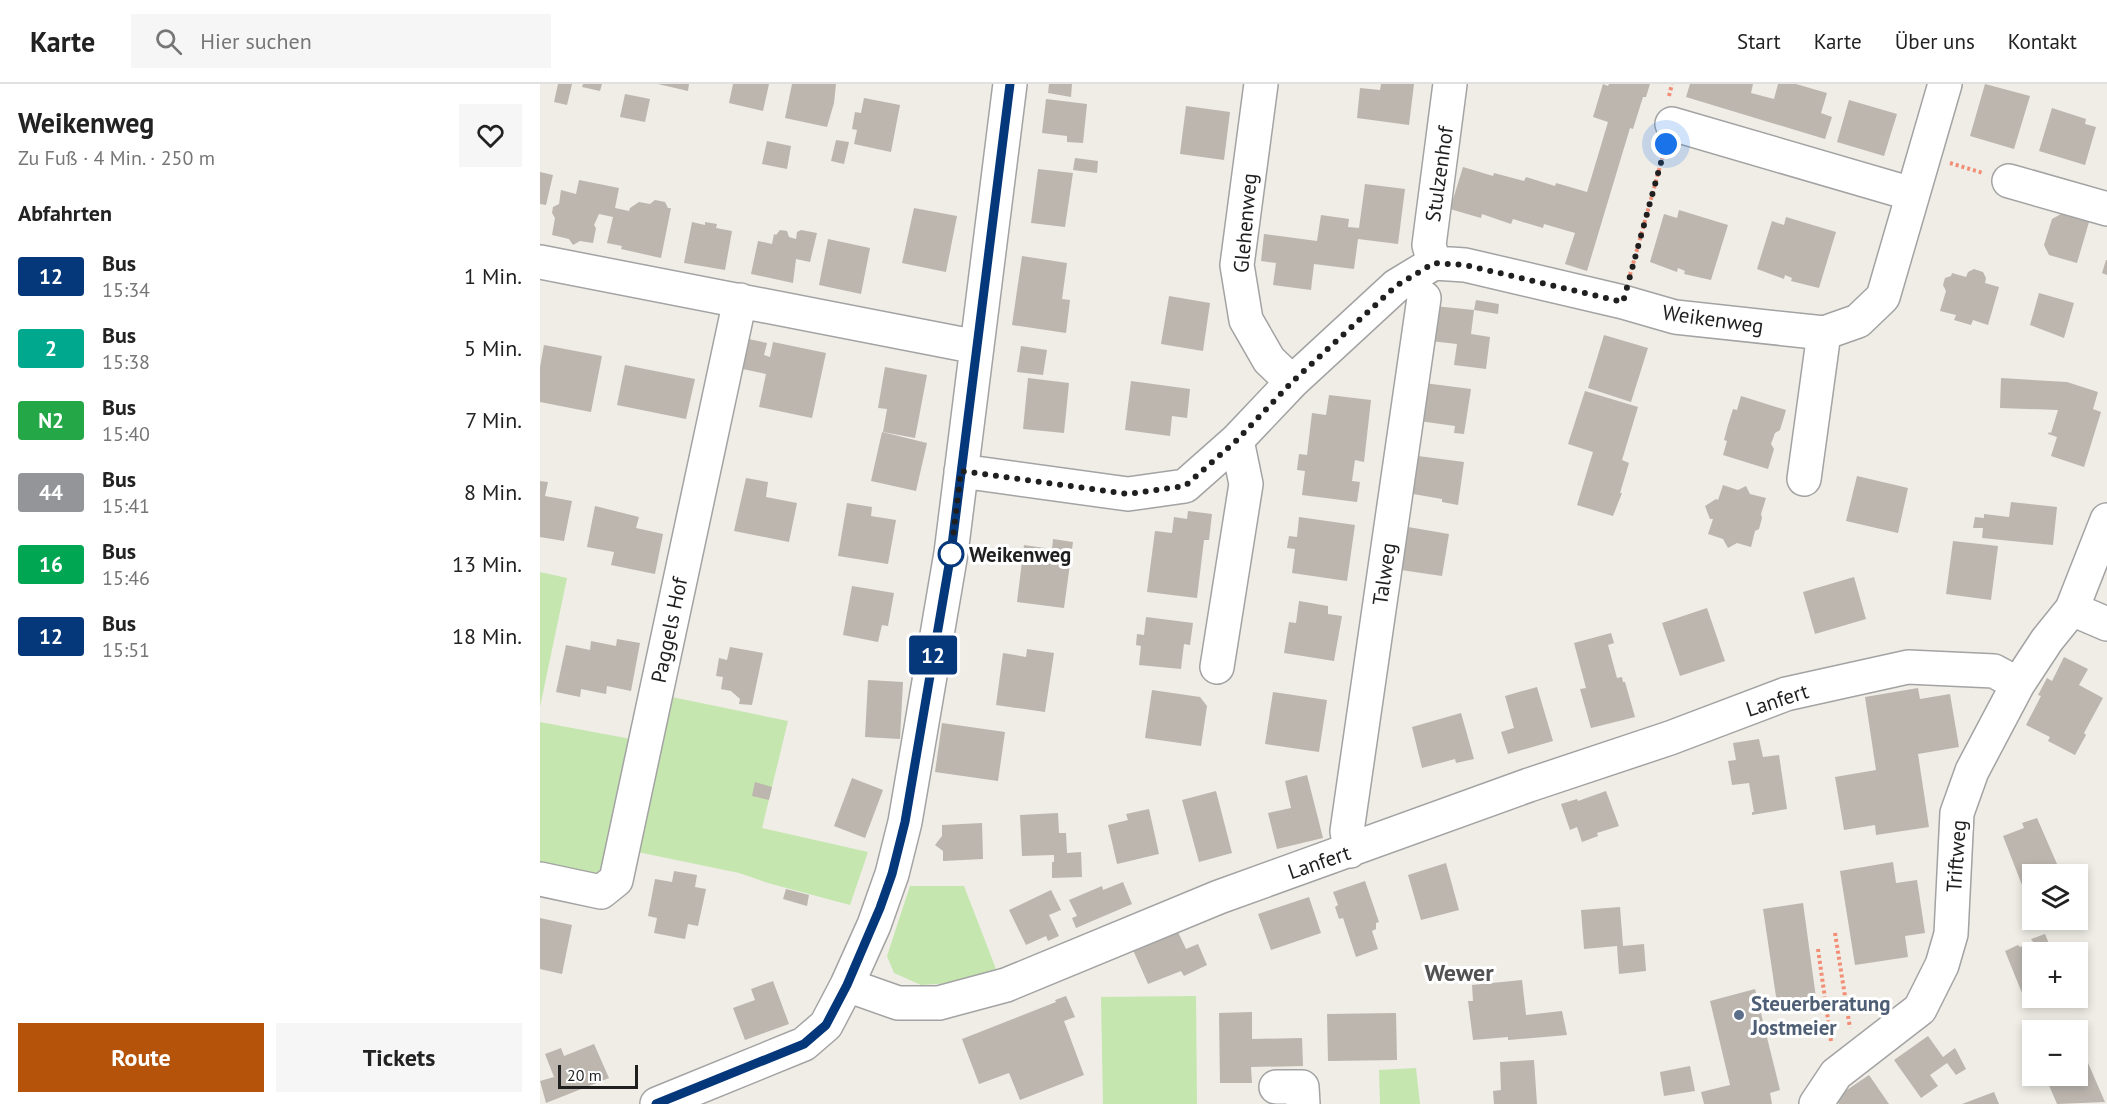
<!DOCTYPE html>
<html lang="de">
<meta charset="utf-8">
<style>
body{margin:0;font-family:"PT Sans",sans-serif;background:#f6f6f6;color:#222;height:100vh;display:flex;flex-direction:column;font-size:22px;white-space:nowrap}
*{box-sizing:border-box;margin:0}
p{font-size:20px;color:#767676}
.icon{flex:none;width:33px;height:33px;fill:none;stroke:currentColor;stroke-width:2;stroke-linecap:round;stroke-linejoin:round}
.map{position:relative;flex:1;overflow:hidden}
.details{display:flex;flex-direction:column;background:#fff;width:540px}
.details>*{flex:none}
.badge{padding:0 12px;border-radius:4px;font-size:21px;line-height:39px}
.controls{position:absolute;left:1482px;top:780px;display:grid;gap:12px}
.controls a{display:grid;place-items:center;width:66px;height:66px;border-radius:0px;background:#fff;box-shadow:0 3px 9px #0003;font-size:30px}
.scale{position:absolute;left:18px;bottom:15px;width:80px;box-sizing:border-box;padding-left:6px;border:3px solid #1f1f1f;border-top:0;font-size:16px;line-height:21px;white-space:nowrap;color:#1f1f1f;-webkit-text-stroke:4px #fff;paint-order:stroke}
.you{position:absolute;width:30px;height:30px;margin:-15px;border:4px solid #fff;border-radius:50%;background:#1a73e8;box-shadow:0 0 0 9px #1a73e833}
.map>.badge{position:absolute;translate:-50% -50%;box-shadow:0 0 0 3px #fff}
h2{padding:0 18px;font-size:22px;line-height:54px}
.round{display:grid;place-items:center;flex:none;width:63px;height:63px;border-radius:0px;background:#f6f6f6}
.head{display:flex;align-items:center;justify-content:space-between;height:102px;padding:0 18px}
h1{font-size:28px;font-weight:600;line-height:45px}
.primary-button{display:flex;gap:12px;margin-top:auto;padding:12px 18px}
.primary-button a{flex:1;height:69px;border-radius:0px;background:#b45309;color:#fff;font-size:24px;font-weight:600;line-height:69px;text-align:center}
.primary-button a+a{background:#f6f6f6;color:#222}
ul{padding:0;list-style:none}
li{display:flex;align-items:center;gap:18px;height:72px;padding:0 18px}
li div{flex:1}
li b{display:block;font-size:22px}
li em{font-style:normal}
li .badge{min-width:66px;font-weight:700;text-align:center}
header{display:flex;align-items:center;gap:36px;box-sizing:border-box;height:84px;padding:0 30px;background:#fff;border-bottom:2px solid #e0e0e0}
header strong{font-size:28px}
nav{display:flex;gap:33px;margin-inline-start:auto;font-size:21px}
.search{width:420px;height:54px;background:#f6f6f6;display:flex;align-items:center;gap:15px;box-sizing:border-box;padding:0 21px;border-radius:0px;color:#767676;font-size:22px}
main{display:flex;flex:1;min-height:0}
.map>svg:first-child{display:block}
.grass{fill:#c5e6af}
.building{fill:#bcb6af}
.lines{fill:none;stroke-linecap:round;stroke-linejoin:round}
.minor-casing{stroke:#a3a3a3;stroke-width:36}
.path{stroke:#f18e75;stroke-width:4;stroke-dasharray:3 3;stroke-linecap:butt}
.minor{stroke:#fff;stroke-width:33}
.line-casing{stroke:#fff;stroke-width:14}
.line{stroke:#05377b;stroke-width:9}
.walk{stroke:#1f1f1f;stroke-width:6;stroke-dasharray:0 10.8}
.stop-dot{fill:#fff;stroke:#05377b;stroke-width:3}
.service-dot{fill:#5c6f8a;stroke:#fff;stroke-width:2}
.labels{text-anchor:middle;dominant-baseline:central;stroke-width:6;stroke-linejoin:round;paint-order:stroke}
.street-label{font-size:21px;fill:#1f1f1f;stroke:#fff}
.stop-label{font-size:21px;font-weight:bold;fill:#1f1f1f;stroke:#fff;text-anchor:start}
.service-label{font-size:21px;font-weight:bold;fill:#4e5e75;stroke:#fff;text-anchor:start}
.quarter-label{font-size:24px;font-weight:bold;fill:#525252;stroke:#fff}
</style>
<header>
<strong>Karte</strong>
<div class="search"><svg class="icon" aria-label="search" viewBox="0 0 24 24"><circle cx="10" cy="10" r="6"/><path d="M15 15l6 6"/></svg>Hier suchen</div>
<nav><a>Start</a><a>Karte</a><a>Über uns</a><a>Kontakt</a></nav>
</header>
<main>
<section class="details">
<div class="head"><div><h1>Weikenweg</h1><p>Zu Fuß · 4 Min. · 250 m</p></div><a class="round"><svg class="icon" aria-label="heart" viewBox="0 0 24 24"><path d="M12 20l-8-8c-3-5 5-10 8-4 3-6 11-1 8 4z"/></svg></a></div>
<h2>Abfahrten</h2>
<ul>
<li><span class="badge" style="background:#05377b;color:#fff">12</span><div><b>Bus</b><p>15:34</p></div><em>1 Min.</em></li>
<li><span class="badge" style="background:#00a88e;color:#fff">2</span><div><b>Bus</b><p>15:38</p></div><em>5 Min.</em></li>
<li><span class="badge" style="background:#24a847;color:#fff">N2</span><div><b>Bus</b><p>15:40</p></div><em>7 Min.</em></li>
<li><span class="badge" style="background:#949599;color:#fff">44</span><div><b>Bus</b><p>15:41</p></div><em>8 Min.</em></li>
<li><span class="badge" style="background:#00a651;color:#fff">16</span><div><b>Bus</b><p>15:46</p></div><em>13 Min.</em></li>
<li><span class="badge" style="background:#05377b;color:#fff">12</span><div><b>Bus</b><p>15:51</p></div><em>18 Min.</em></li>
</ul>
<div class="primary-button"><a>Route</a><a>Tickets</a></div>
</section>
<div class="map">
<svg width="1567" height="1020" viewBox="0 0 1567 1020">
<rect width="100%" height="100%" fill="#efede6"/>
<path class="grass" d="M0 488 27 494 0 623Z
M127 612 248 637 222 744 328 768 310 821 228 799 199 789 93 767Z
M0 638 91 655 66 782 47 796 0 787Z
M370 802H424L456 885 414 899 381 901 354 889 347 872Z
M656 912 657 1020H563L561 913Z
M876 984 880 1020H840L839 986Z"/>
<path class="building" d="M18 0H32L27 21 14 18Z
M43 0H62L60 7 42 3Z
M118 0H149L148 7Z
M193 0H229L223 27 189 19Z
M252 0H296L294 19 287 43 245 34Z
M509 0H532L531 13 508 9Z
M841 0H874L869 41 817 34 820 4 840 6Z
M1063 0 1068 2 1069 0H1110L1106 13H1103L1093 45 1090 44 1047 187 1025 180 1035 149 1004 140 1003 144 973 135 971 140 942 130 941 134 910 125 923 83 953 92 954 89 984 97 986 93 1015 102 1016 99 1047 108 1068 38 1053 33Z
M1150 0H1213L1211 9 1234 15 1238 0H1256L1287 9 1281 29 1292 33 1285 55 1146 13Z
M1445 0 1490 12 1474 65 1430 52Z
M85 10 110 15 105 38 80 33Z
M324 14 360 21 351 68 314 60 317 46 312 45 315 28 321 29Z
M506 15 547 20 543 59 527 58V52L502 49Z
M1309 16 1357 30 1344 72 1297 58Z
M646 22 690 28 684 76 640 70Z
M1512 24 1546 35 1545 40 1556 43 1545 81 1499 67Z
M296 56 309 58 304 80 291 77Z
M227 57 251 62 247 85 222 80Z
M535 74 558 77 557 89 533 86Z
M498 85 533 89 525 143 491 139Z
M0 88 13 91 6 121 0 120Z
M39 96 79 104 75 124 89 127 90 124 99 118 110 120 115 116 125 118 128 124H131L121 174 81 165 82 162 67 159 73 133 59 130 54 141 56 144 53 159 40 157 33 161 29 155 12 151 15 134 12 129 13 123 19 120 21 106 36 110Z
M825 100 865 105 858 160 818 155 814 185 774 180 771 206 733 201 736 179 721 177 724 150 777 157 781 131 809 135 808 143 819 144Z
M374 124 417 132 406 188 362 179Z
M1139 126 1188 141 1171 196 1144 190 1145 187 1138 184 1137 188 1110 178 1124 130 1137 134Z
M1521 130 1549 138 1537 179 1509 171 1504 161 1512 135Z
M1246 133 1296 148 1279 204 1251 197 1252 194 1245 191 1244 195 1217 185 1232 137 1244 141Z
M152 138 165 141V138L177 140 176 144 192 147 185 186 144 179Z
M240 146 247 147 249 153 256 155 257 148 261 146 277 149 270 178 256 175 253 199 211 190 218 157 232 160 234 150 236 151Z
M288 155 330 164 321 210 279 201Z
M482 172 527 179 522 215 530 216 526 249 472 241Z
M1566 176H1567V191L1562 189Z
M1434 185 1443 188 1446 194 1445 199 1459 203 1448 241 1433 236 1431 241 1414 236 1416 231 1400 227 1406 207 1403 201 1405 194 1411 192 1412 189 1426 193 1428 188Z
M1499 209 1534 219 1524 254 1490 241Z
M629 212 670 219 663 267 621 260Z
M936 216 959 220 958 230 934 226Z
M894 222 934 226 931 250 950 253 946 285 914 281 917 260 890 257Z
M1064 251 1108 264 1091 318 1048 304Z
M199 253 227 259 224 271 230 273 233 258 286 269 272 334 219 323 226 290 193 283Z
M4 261 62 272 51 328 0 318V283Z
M481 262 507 266 503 291 477 288Z
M85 281 155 295 146 335 77 321Z
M345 283 387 291 375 354 343 348 347 325 338 324Z
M488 294 529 299 524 349 483 345Z
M1461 294 1527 298 1558 308 1553 325 1561 328 1544 383 1511 372 1517 353 1508 350 1509 348 1511 349 1518 326 1460 324Z
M591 297 650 305 647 334 632 332 630 352 585 346Z
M884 299 931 305 924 350 914 349 915 342 879 337Z
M1045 307 1098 323 1082 376 1089 379 1080 409H1082L1073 432 1037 421 1053 368 1028 360Z
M789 311 831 316 824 378 815 376 812 397 820 398 817 418 762 411 765 387 757 386 759 370 767 371 772 329 786 331Z
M1201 312 1246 326 1240 346 1235 349 1231 360 1234 365 1228 385 1183 371 1187 357 1184 356 1188 341 1193 325 1197 326Z
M342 348 387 359 376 407 331 397Z
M878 372 924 378 918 421 902 418V415L873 410Z
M1317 392 1368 404 1358 449 1306 437Z
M206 394 228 398 226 413 257 419 249 458 194 447Z
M0 397 8 398 5 412 32 417 24 457 0 453Z
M1183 401 1198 406 1206 402 1210 410 1226 414 1221 430 1222 434 1219 445 1215 447 1211 463 1197 459 1188 464 1183 455 1168 450 1173 435H1170L1165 422 1176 415 1178 416Z
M1471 418 1517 423 1513 461 1442 454 1443 444H1433L1435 433 1444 434V430L1469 433Z
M307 419 332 423 331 432 356 436 348 480 298 472Z
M55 422 99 433 96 444 123 450 115 490 71 481 74 468 47 463Z
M648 427 672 430 669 456H664L657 514 607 508 615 447 632 449 634 433 647 435Z
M759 433 815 441 807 497 752 489 755 465 747 464 748 457 749 452 757 453Z
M868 443 909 450 902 492 861 486Z
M513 455 533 458 524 524 477 518 484 461 512 465Z
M1413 457 1458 462 1451 516 1406 510Z
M1314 493 1326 535 1275 550 1263 508Z
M312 502 354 509 348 542 342 541 338 558 303 551Z
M759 517 788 522V530L802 532 794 577 744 569 749 538 756 539Z
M1167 524 1185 577 1140 592 1122 539Z
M606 533 653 539 650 561 644 560 641 585 599 581 601 562 596 561 597 550 604 551Z
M1071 549 1074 559 1068 561 1077 594 1082 593 1083 598H1085L1095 633 1051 644 1040 605 1046 604 1034 559Z
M77 555 100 559 91 607 67 602 66 610 41 605 40 613 16 608 26 561 50 566 51 557 76 562Z
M190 563 223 569 212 621 199 620 200 615 191 607 181 605 183 593 176 592 179 574 187 576Z
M487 565 514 569 505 628 456 621 463 569 486 573Z
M1524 573 1548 585 1539 601 1563 614 1544 649 1546 651 1535 671 1508 657 1510 653 1486 641 1501 612 1498 611 1507 594 1512 597Z
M328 596 363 598 360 655 325 653Z
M997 603 1013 657 968 670 961 648 974 644 965 612Z
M1378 604 1380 615 1410 610 1419 663 1378 670 1389 743 1336 751 1335 741 1304 746 1295 693 1336 686 1325 613Z
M612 606 660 613 667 622 661 662 605 654Z
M733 608 787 616 779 668 725 660Z
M921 629 934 675 916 679 915 675 882 684 872 643Z
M402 639 465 648 458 697 395 688Z
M1219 655 1223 673 1239 671 1247 725 1212 731V728H1214L1209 699 1192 701 1188 677 1196 676 1193 659Z
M767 691 783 754 737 765 728 729 751 724 745 697Z
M312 694 343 706 325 754 294 742Z
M215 698 232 703 229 716 212 712Z
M676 707 692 769 659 778 642 716Z
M1066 707 1079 742 1057 749 1058 752 1042 758 1037 743 1030 746 1021 720 1037 715 1038 717Z
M609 725 619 770 577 780 568 741 588 736 586 730Z
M518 729 519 749H526L527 769 541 768 542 793 512 794V778H514V771L482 772 480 731Z
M1497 734 1517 780 1494 789 1492 811 1487 814 1463 752 1484 744 1482 739Z
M442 739 443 775 403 777V767L395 761 402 752V741Z
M1353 778 1356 799 1377 796 1385 849 1365 852 1368 873 1315 881 1300 787Z
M906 779 919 826 881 836 868 791Z
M134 787 157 791 155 803 166 805 158 842 148 840 145 855 114 849 117 834 108 832 115 795 132 798Z
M825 797 839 838 836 839V845L832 847 838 865 816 873 803 834 799 835 795 823 798 821 793 808Z
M583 798 592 820 536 844 532 834 537 832 529 816 562 802 563 806Z
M1538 803 1545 822 1538 825Z
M246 805 269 811 267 822 243 815Z
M511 806 521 826 509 831 519 852 508 857 506 852 486 861 469 826Z
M769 813 781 849 731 866 718 830Z
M1263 819 1277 921 1238 926 1223 825Z
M1080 823 1083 862 1104 860 1106 887 1079 890 1077 862 1044 865 1041 826Z
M0 834 32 841 22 890 0 885Z
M638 848 646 865 658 860 667 881 644 892 641 887 608 900 593 866Z
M1505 850 1512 867 1515 866 1516 868H1492V911L1484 914 1465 867 1478 861 1480 863 1493 858 1491 855Z
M982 896 986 931 1022 927 1027 951 968 956V953L933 956 928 917H933L932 901Z
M233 897 249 940 205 956 193 924 215 916 211 905Z
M1215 905 1240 1006 1230 1009 1232 1020H1164L1161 1008 1190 1001 1170 917Z
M526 912 535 933 524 937 544 991 480 1016 469 989 439 1000 422 955 516 918 515 916Z
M712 928V955L762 954 763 982 711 983 712 999H680L679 929Z
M856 929 857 976 788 977 787 930Z
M1388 952 1403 973 1415 964 1426 985 1416 991 1407 979 1390 991 1398 1002 1381 1014 1354 976Z
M54 960 69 994 6 1019 0 997 14 993 5 970 21 964 24 972Z
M1545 972 1565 1018 1517 1020 1505 992H1538V975Z
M994 976 997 1020H954L953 1007 961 1006 960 978Z
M1150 982 1155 1007 1124 1012 1120 988Z
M1329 991 1349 1020H1299L1295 1014Z
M1454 1008 1459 1020H1422Z"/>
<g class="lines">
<defs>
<path id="minor" d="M721 0 697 181 706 236 729 276 752 298
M1132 40 1372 110
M1469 97 1567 125
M0 178 437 263
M894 179 889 161 910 0
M421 387 588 410 645 402 697 356 752 298 856 202 894 179 925 181 1083 218 1135 233 1284 249 1318 237 1343 213 1405 0
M1264 395 1284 249
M1532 525 1567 540
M677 583 706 400 697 356
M810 767 807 747 884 214
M0 795 61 808 76 796 200 216
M307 901 358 919H399L466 901 679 813 989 701 1130 654 1246 610 1368 583 1454 587 1478 600
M736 1003H762L763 1020
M117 1020 264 960 286 941 307 901 334 841 352 790 365 738 411 469 470 0
M1276 1020 1296 990 1380 925 1402 881 1411 850 1417 729 1432 687 1478 600 1507 556 1532 525 1567 436"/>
</defs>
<use href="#minor" class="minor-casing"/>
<path class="path" d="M1129 12 1132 0
M1410 79 1443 89
M1090 191 1124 68
M1295 849 1310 944
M1278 865 1291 957"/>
<use href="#minor" class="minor"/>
</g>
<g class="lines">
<defs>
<path id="line" d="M116 1020 264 960 286 941 307 901 340 824 352 790 365 738 411 469 470 0"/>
</defs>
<use href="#line" class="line-casing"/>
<use href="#line" class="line"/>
<path class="walk" d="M411 470 421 387 588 410 645 402 697 356 752 298 856 202 894 179 925 181 1083 218 1126 60"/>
</g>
<circle class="stop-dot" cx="411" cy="470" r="12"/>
<circle class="service-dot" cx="1199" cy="931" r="6"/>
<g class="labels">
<g class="street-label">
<text transform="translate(899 90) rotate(-82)">Stulzenhof</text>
<text transform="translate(705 139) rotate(-85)">Glehenweg</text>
<text transform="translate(1173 235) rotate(8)">Weikenweg</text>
<text transform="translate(844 490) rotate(-82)">Talweg</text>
<text transform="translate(129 546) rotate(-78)">Paggels Hof</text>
<text transform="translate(1237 616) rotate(-18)">Lanfert</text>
<text transform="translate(1416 772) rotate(-86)">Triftweg</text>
<text transform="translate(779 778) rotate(-19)">Lanfert</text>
</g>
<g class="stop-label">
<text x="429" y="470">Weikenweg</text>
</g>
<g class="service-label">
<text x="1211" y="919">Steuerberatung<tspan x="1211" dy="24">Jostmeier</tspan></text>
</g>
<g class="quarter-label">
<text x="919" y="888">Wewer</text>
</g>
</g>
</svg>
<div class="controls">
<a><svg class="icon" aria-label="layers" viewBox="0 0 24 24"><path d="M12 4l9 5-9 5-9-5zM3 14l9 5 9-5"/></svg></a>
<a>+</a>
<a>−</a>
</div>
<div class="scale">20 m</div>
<div class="you" style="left:1126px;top:60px"></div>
<b class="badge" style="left:393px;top:571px;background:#05377b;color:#fff">12</b>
</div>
</main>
